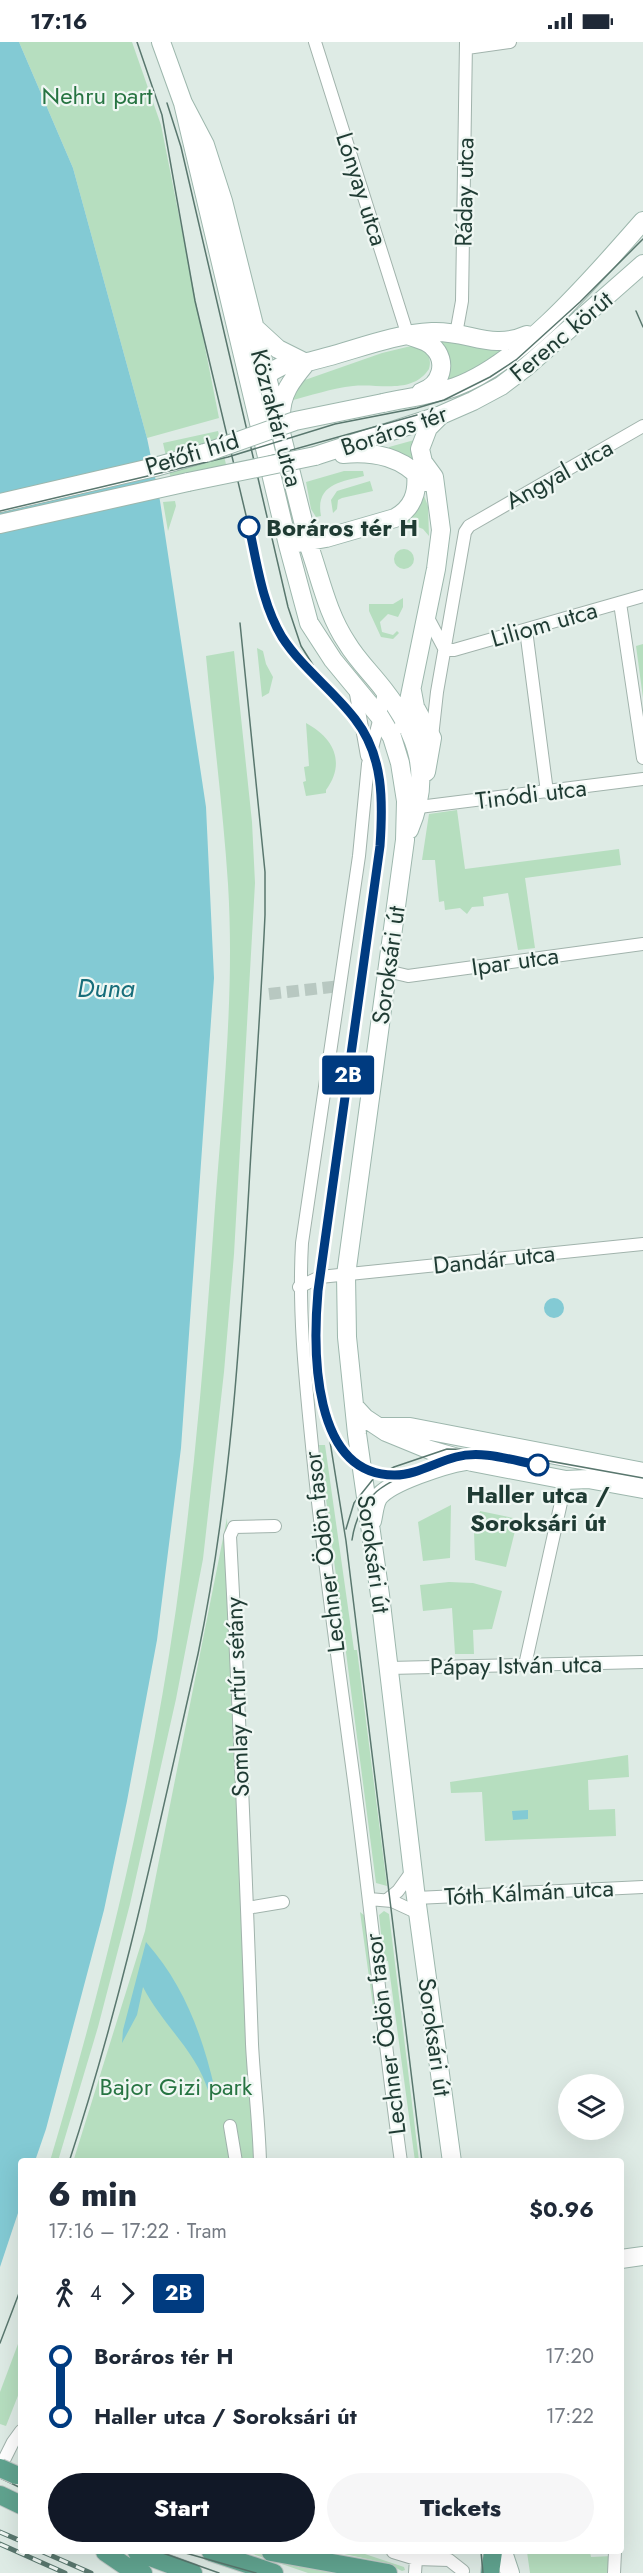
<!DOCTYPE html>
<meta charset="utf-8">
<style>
body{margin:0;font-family:Jost,sans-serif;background:#f6f6f7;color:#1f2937;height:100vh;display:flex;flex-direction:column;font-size:22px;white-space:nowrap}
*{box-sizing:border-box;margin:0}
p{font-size:20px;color:#747a83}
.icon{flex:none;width:33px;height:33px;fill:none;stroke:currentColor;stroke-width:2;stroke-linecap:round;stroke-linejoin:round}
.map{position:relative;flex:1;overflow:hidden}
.details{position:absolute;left:18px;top:2116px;width:606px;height:396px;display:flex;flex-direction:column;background:#fff;border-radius:6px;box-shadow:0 6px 24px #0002}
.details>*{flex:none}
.badge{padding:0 12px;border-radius:4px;font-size:21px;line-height:39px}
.controls{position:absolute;left:558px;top:2032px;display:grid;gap:12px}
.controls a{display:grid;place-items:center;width:66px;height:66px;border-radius:50%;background:#fff;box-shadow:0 6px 24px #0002;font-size:30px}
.map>.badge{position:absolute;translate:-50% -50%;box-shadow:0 0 0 3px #fff}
.legs{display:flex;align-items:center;gap:9px;height:66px;padding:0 30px;font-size:20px}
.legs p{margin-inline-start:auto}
.overview{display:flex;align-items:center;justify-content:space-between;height:102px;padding:0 30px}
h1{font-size:33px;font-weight:800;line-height:45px}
.button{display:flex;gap:12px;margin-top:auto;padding:12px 30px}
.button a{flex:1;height:69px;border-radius:36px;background:#111827;color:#fff;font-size:24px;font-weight:800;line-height:69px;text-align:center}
.button a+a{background:#f6f6f7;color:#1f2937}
ul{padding:0 30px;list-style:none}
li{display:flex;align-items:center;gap:21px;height:60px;font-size:22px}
li i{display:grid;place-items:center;width:9px;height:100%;margin:0 8px;background:currentColor}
li i::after{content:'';width:15px;height:15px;margin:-8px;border:4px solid;border-radius:50%;background:#fff}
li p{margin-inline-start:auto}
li:first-child i{background:linear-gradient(#0000 50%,currentColor 0)}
li:last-child i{background:linear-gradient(currentColor 50%,#0000 0)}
.status{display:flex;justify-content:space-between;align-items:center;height:42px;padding:0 30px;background:#fff;direction:ltr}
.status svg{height:16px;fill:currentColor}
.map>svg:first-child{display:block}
.green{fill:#b6debf}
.water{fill:#83cad4}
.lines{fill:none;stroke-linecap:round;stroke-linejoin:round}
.street-tunnel{stroke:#b8c8c1;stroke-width:12;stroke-dasharray:12 6;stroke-linecap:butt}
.street-casing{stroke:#a1b3ac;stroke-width:14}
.secondary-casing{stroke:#9db7ad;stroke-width:20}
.primary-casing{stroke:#c0c8c6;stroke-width:20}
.street{stroke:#fff;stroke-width:12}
.secondary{stroke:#fff;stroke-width:18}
.primary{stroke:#60a38f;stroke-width:18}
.tram{stroke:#59776e;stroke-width:1.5}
.rail-casing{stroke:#59776e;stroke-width:5}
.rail{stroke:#eff7f3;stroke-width:3;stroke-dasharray:9;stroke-linecap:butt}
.secondary-bridge-casing{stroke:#9db7ad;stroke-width:20;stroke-linecap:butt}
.primary-bridge-casing{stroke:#c0c8c6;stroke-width:20;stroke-linecap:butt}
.secondary-bridge{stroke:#fff;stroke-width:18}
.primary-bridge{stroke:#60a38f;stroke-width:18}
.line-1-casing{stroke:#fff;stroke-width:14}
.line-1{stroke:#003b80;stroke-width:9}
.stop-1-dot{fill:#fff;stroke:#003b80;stroke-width:3}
.labels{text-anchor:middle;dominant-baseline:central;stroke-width:4.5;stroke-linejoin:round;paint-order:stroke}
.park-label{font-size:24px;fill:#277442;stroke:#eff7f3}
.street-label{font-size:24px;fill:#1f3b33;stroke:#eff7f3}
.stop-label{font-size:24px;font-weight:bold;fill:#1f3b33;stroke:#eff7f3;text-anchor:start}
.water-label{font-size:26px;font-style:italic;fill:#176d7a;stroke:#eff7f3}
</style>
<div class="status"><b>17:16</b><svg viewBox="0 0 49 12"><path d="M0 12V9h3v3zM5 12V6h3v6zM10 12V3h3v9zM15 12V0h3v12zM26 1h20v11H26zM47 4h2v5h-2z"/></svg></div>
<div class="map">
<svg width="643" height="2531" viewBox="0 0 643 2531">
<rect width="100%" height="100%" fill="#deebe5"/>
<path class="green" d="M19 0H132L161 83 219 376 147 396 73 126Z
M433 293 507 306 452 342 445 336C454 316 447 308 433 293Z
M411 304C424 307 433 313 429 327 412 353 378 341 353 344 332 346 310 354 289 359L302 339 382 311Z
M218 389 230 439 174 451 163 401Z
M418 397 423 427 389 407V405Z
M344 429H363L364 434C341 440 315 442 321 474L316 475 311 467 306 440Z
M370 439 373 449 342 456 338 458 337 467 333 471 331 458 337 449Z
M422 449 428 464 429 494 423 487 405 480Z
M175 459 176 464 168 489 163 460Z
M394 517a10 10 0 1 1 20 0a10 10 0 1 1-20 0Z
M403 556V565L398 575 388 572 380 580 382 590 393 593 397 589 399 591 393 597 381 595 369 569V562H393Z
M643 602V656L636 604Z
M257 606 263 609 266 622 273 635 269 651 262 655Z
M234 609 252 780 255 841 234 1212 224 1330 203 1517 176 1657 130 1862 98 1985 58 2119H50C104 1938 149 1755 176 1567 194 1439 205 1309 214 1179 222 1067 235 954 228 842 223 766 213 690 206 614Z
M306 681C334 696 346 721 326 748V751L306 754 303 740 306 739 304 725 309 724Z
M457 768 465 827 619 807 621 823 525 836 535 906 518 908 508 851 483 855 484 864 472 865 467 872 460 866 445 868 444 859 439 860 435 818H422L429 772Z
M319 1403H325L354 1608H357L387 1844 376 1841Z
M451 1463 450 1516 423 1519 418 1480Z
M480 1469 518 1477 506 1525 475 1518 474 1489Z
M227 1476 254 2119 73 2120 145 1889Z
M449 1540 473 1541 502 1549 492 1587 473 1588 474 1612H455L452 1566 423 1569 420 1543Z
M628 1713 629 1735 588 1738 589 1768 615 1767 616 1794 485 1799 482 1750 451 1751 450 1740Z
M384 1869 389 1872 419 2119H415L388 1919H384L379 1873Z
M360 1870 365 1874 376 1958 373 1964Z
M21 2294V2346L6 2384 0 2382V2350Z
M247 2510H257L349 2531H308Z
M335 2510H359L404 2525 405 2528 402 2529 386 2521Z
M527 2510H590L591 2515 612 2514 611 2531H530Z"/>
<path class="water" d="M0 0H19L73 126 147 396 160 459 206 765 214 936 181 1406 157 1598 127 1759 104 1868 46 2087 35 2119 21 2120V2162L0 2225Z
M544 1266a10 10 0 1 1 20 0a10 10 0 1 1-20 0Z
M528 1768V1777L513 1778 512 1769Z
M146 1900C184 1943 202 1992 215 2048L209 2051C196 2008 163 1984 143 1945L137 1973 122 2001 123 1988Z"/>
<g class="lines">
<path class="street-tunnel" d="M269 952 340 944"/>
<defs>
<path id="street" d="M315 0 408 294
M467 6 510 0
M456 292 462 259 466 0
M620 561 643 716
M427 574 445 608
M526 588 547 750
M445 608H454L643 554
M355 646 367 714
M384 648 380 675 368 722 359 814 302 1201C298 1273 306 1343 313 1414 323 1513 337 1611 350 1709 369 1846 382 1983 401 2120
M432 695 437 650 465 490 469 484 643 384
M419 765 643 737
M387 929 408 934 643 902
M299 1245 320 1235 643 1202
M525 1623 566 1438
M389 1626 643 1620
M416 1856 643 1845
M369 1857 392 1859 418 1871
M387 1858 398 1849 413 1828
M247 1866 283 1860
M230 2084 236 2120
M260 2120C259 2080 254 2041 252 2002 246 1832 239 1663 230 1494L234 1485 275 1484
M0 2426 13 2400 21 2389
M393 2510 416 2517 449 2518 463 2529
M415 2531 416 2517
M614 2531 615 2510"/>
<path id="secondary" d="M161 0 183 61 205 103 223 159 310 507C321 539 328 573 347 601 357 618 372 632 384 648 419 693 432 734 409 788
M183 61 288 503 309 581 333 618 380 675 392 695 400 721 406 759 405 798 346 1233 347 1295 357 1392 380 1553 415 1848 452 2120
M254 285 278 307 304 320
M410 294C418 297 426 298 432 304 449 319 441 344 421 350
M260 342C265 334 271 329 280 325 288 321 298 322 307 320 348 311 390 292 432 290 468 288 491 309 527 293
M383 361C406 356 432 353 455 345 522 321 596 232 643 179
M281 374C281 351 292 338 306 321
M343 412C375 409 403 415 424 440
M315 414 441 373 473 359 501 344 526 325 643 222
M0 461 155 425 205 411
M0 482 188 440
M298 501 326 496 395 476C413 466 418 451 416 431
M412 649 415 665 432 696 426 730
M404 683 436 527 441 488 434 435 423 420 420 407 428 386 440 374
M354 1364 365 1376 386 1390 430 1408 472 1420 566 1438 588 1437 643 1447
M382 1385H410L643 1430
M372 1479C374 1471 374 1463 378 1456 389 1440 446 1422 465 1419
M621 2217 643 2214
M503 2510 510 2531"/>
<path id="primary" d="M0 2453 21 2463
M105 2510 124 2523 143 2531
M137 2510 193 2531
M211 2510 274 2531
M271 2510 388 2531
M490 2531 493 2510"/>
</defs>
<use href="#street" class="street-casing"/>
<use href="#secondary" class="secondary-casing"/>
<use href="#primary" class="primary-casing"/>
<use href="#street" class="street"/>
<use href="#secondary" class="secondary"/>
<use href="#primary" class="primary"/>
<path class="tram" d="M137 0 162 73 195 259 265 553C278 593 301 621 330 651 342 663 355 674 364 689 385 724 383 765 380 804L320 1235 316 1271 319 1331 346 1499 422 2120
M167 61 181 105 288 565 301 604 313 623
M636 269 643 285
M225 424 252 419 417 373
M0 469 228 415 335 382 417 366 444 358 490 335 516 318 580 260 643 197
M332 1394C343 1415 362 1429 386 1433
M346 1487 354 1461 374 1436 394 1425 447 1407 488 1408 643 1436
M352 1498C359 1451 386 1440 426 1425 442 1420 458 1413 475 1413
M69 2120C124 1953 159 1783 198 1612 230 1459 240 1300 249 1144 254 1054 261 963 265 873V830L240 581
M0 2301 21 2246
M0 2436 21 2446
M160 2510 219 2531
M182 2510 256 2531
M481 2510 483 2531"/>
<defs>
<path id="rail" d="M0 2490 21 2499
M0 2502 65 2531
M43 2510 91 2531"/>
</defs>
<use href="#rail" class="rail-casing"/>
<use href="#rail" class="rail"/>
<defs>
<path id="secondary-bridge" d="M205 411 295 379 383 361
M188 440 315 414"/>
<path id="primary-bridge" d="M0 2426 16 2433"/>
</defs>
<use href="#secondary-bridge" class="secondary-bridge-casing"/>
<use href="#primary-bridge" class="primary-bridge-casing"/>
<use href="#secondary-bridge" class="secondary-bridge"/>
<use href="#primary-bridge" class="primary-bridge"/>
</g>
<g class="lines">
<defs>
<path id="line-1" d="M249 485C257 521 262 562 282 595 302 626 333 648 355 677 384 714 383 760 380 804L318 1249C313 1306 311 1434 395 1433 416 1433 436 1420 456 1415 482 1408 511 1418 538 1423"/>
</defs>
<use href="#line-1" class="line-1-casing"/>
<use href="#line-1" class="line-1"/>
</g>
<g class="stop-1-dot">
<circle cx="249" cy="485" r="10"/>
<circle cx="538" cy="1423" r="10"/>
</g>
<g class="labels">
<g class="park-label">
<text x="97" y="53">Nehru part</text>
<text x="176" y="2044">Bajor Gizi park</text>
</g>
<g class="street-label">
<text transform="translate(362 147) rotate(72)">Lónyay utca</text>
<text transform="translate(464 150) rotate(-89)">Ráday utca</text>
<text transform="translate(561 294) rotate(-40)">Ferenc körút</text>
<text transform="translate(277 376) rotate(75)">Közraktár utca</text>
<text transform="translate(394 388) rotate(-19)">Boráros tér</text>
<text transform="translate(192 411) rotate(-17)">Petőfi híd</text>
<text transform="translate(559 432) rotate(-29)">Angyal utca</text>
<text transform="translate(544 582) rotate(-16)">Liliom utca</text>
<text transform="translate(531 752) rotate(-7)">Tinódi utca</text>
<text transform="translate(515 919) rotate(-8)">Ipar utca</text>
<text transform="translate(388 923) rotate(-82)">Soroksári út</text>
<text transform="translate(494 1217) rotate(-6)">Dandár utca</text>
<text transform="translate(324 1510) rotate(-97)">Lechner Ödön fasor</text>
<text transform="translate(374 1512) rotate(82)">Soroksári út</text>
<text transform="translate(516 1623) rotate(-1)">Pápay István utca</text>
<text transform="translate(237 1655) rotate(-92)">Somlay Artúr sétány</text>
<text transform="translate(529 1850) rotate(-3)">Tóth Kálmán utca</text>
<text transform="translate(385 1992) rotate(-97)">Lechner Ödön fasor</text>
<text transform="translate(435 1995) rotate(82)">Soroksári út</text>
</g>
<g class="stop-label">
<text x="266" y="485">Boráros tér H</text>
<text x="538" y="1452" text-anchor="middle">Haller utca /<tspan x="538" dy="28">Soroksári út</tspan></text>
</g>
<g class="water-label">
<text x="106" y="946">Duna</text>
</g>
</g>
</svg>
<div class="controls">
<a><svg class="icon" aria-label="layers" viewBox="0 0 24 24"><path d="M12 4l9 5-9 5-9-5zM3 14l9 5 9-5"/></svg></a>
</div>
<b class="badge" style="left:348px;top:1033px;background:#003b80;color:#fff">2B</b>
<section class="details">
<div class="overview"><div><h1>6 min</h1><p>17:16 – 17:22 · Tram</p></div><b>$0.96</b></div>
<div class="legs"><svg class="icon" aria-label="walk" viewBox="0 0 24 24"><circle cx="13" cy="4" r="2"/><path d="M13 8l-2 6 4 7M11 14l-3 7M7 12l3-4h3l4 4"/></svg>4<svg class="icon" aria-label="forward" viewBox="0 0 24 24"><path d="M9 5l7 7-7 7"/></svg><b class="badge" style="background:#003b80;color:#fff">2B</b></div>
<ul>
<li><i style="color:#003b80"></i><b>Boráros tér H</b><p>17:20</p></li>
<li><i style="color:#003b80"></i><b>Haller utca / Soroksári út</b><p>17:22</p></li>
</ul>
<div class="button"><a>Start</a><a>Tickets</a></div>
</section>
</div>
